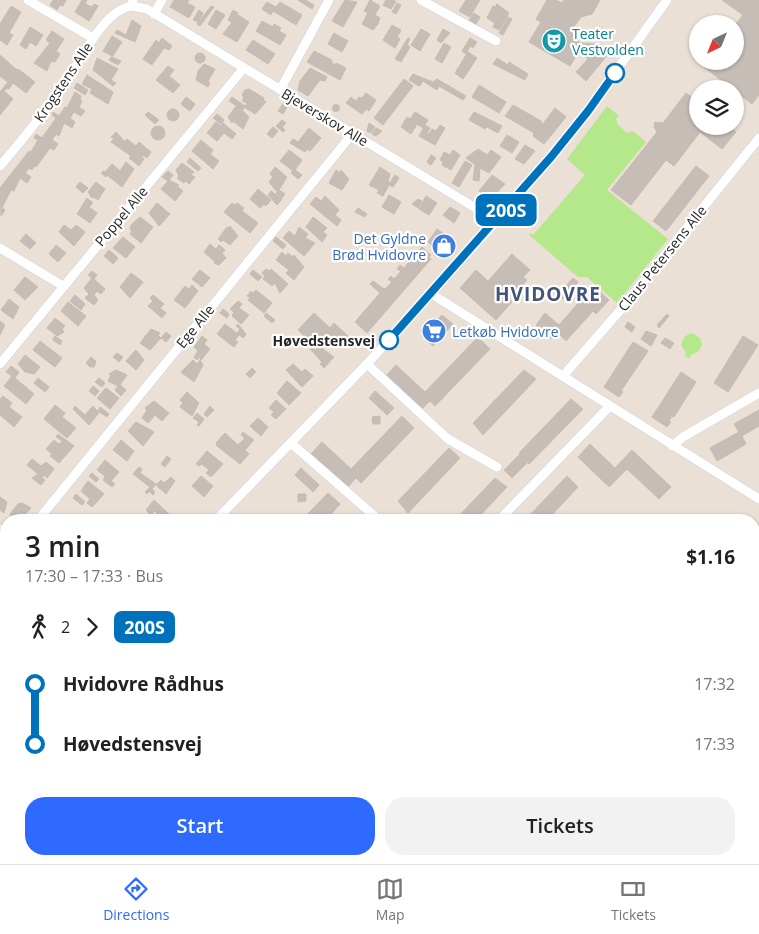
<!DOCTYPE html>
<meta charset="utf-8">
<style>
body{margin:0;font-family:"Open Sans",sans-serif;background:#f2f2f2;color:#202124;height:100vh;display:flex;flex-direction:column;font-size:19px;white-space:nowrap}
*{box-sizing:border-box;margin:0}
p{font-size:16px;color:#757577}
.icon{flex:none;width:28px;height:28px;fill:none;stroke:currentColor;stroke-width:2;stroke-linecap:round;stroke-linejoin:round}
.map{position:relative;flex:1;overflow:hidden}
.sheet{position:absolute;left:0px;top:514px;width:760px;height:351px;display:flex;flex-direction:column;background:#fff;border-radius:20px 20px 0 0;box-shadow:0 1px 4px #0004}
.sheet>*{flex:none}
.badge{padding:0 10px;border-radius:8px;font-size:18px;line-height:32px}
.needle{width:32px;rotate:223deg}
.buttons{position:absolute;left:689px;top:15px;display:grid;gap:10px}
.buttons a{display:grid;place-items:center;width:55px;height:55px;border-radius:50%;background:#fff;box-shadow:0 1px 4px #0004;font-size:25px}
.map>.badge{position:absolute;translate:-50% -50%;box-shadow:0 0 0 2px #fff}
.legs{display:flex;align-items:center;gap:8px;height:55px;padding:0 25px;font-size:16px}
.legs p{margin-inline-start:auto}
.head{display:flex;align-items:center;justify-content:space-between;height:85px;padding:0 25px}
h1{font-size:28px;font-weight:600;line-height:38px}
.button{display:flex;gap:10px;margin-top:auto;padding:10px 25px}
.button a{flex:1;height:58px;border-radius:20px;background:#2f6aff;color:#fff;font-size:20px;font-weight:600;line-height:58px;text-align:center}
.button a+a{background:#f2f2f2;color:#202124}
ul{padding:0 25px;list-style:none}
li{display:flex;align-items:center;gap:18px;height:60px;font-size:19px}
li i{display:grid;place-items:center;width:8px;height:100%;margin:0 6px;background:currentColor}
li i::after{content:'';width:12px;height:12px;margin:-6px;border:4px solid;border-radius:50%;background:#fff}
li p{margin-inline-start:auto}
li:first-child i{background:linear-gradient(#0000 50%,currentColor 0)}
li:last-child i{background:linear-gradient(currentColor 50%,#0000 0)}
.tab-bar{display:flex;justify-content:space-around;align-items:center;height:70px;border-top:1px solid #e0e0e0;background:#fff;font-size:14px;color:#757577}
.tab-bar a{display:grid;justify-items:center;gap:2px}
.tab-bar .current{color:#2f6aff}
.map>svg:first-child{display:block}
.education{fill:#efdcc2}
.green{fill:#b4e88b}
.building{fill:#c6bdb6;stroke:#c6bcb0}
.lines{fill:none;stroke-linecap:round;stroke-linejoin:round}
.minor-casing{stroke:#cbd2e2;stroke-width:10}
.minor{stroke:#fff;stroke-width:9}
.line-1-casing{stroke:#fff;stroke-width:11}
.line-1{stroke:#0072bc;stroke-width:8}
.stop-1-dot{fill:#fff;stroke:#0072bc;stroke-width:2.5}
.labels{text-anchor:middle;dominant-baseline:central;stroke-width:4.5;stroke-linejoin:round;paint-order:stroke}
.culture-label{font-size:14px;fill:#0d838f;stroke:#fff;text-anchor:start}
.street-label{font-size:14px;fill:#262626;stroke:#fff}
.shop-label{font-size:14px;fill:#366cbe;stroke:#fff;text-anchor:end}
.stop-label{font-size:14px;font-weight:bold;fill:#262626;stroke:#fff;text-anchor:end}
.district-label{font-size:19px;font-weight:bold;letter-spacing:1px;fill:#43537a;stroke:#fff}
</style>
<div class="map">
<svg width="759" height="864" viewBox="0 0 759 864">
<rect width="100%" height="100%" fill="#ebe0d6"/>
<path class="education" d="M6 819V859H208L214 862 5 864 0 861V830Z"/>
<path class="green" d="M607 106 619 116 616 119 618 125 627 133 633 131 646 142 607 190 668 239 617 303 587 277H578L528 234H534L585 175 567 159Z
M692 333 700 338 702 345 699 351 691 355 690 358 685 357 686 353 681 345 685 336Z"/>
<path class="building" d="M53 0H66L63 6 60 5 57 10 50 5Z
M82 0H87L85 4 92 7 94 4 98 6 89 21 75 12Z
M174 0H189L187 3 195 7 189 18 170 7Z
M298 0H305L314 5 312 9Z
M345 0 357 2 343 27 332 21Z
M370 0 380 6 375 15 380 18 378 24 373 30 362 24 368 13 364 11Z
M386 0 396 1 391 9 383 5Z
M466 0H480L470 17 459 11Z
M547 0H556L562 3 564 0H600L592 14 581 17 573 28 574 36 580 43 595 44 598 46 600 44 610 52 586 81 576 72 588 59 579 51 570 66 529 42 541 22 536 19Z
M722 0H759V95L752 104 704 67 708 61H735V25L743 15Z
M267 2 276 7 280 2 302 15 296 25 273 11 271 15 262 9Z
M397 3 401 5 396 14 392 12Z
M497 4 509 13 499 30 493 27 495 23 487 18 493 6 495 7Z
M11 6 21 12 9 33 13 35 7 45 0 40V24Z
M211 6 214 7 200 26 197 24Z
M199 10 203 13 198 22 193 20Z
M216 10 225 15 216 29 208 24Z
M233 10 238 13 232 23 228 20Z
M474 13 480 17 475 26 468 22Z
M238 15 249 22 237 42 223 34Z
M508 17 512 19 503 35 499 33Z
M132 20 141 26 135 42 115 33 117 30 126 35Z
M262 21 273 27 274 24 281 28 279 31 286 35 280 45 256 31Z
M392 25 401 30 397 37 400 39 395 48 383 40Z
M30 27 43 35 36 46 30 42 26 49 20 45Z
M421 29 430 34 420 51 411 45Z
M443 29 450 33 441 43 437 40Z
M52 31 64 39 56 51 60 54 55 62 51 61 47 71 34 63 50 43 46 40Z
M334 33 348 41 342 52 328 44Z
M112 36 122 42 112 57 121 61 118 65 109 60 112 56 103 51Z
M162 38 172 46 169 50 164 48 152 65 143 59 156 40 159 43Z
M408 38 410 39 407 45 410 47 401 62 395 59Z
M470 38 477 42 473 48 470 46 466 54 462 51Z
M253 40 275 54 268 64 246 50Z
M444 43 451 47 442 63 435 59Z
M314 51 332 60 331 62 335 65 336 63 346 68 340 80 307 62Z
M468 52 477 58 463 79 455 73Z
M195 58a5 5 0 1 1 10 0a5 5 0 1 1-10 0Z
M0 55 17 70 18 69 35 82 26 93 13 83 9 89 7 88 4 91 13 99 0 115V92L8 82 0 76Z
M97 58 118 69 111 80 116 83 113 86 93 70Z
M497 58 508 65 509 62 528 74 525 80 493 64Z
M204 64 215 69 208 81 210 83 208 87 196 80 198 71Z
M168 66 174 70 169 76 180 85 173 93 156 80Z
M310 68 327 77 325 81 320 80 308 96 298 90 300 81Z
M413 74 433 82 437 79 466 96 463 100 439 86 437 90 423 81 420 86 417 85 409 80Z
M87 75 113 92 108 104 90 93 92 89 82 84Z
M404 79 413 86 383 125 374 118Z
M77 83 88 90 85 95 74 88Z
M479 85 506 102 499 113 472 97Z
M249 89 264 98 263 100 266 102 255 114 244 107 243 110 229 101 232 97 245 106 247 103 242 101 244 98 242 95 245 90Z
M75 92 81 96 80 99 82 101 79 107 85 111 81 116 74 112 70 118 75 122 72 128 64 123 59 136 56 134 52 140 58 144 54 150 50 148 36 167 34 166 32 170 29 168 25 173 31 177 27 183 20 178 14 191 11 190 2 208 5 210 1 216 0 188 29 151 31 152 38 140 34 138 36 134 42 138 56 118 52 115 53 112 59 116 65 107 67 108Z
M366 93 376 100 369 111 366 109 362 114 346 103 351 97 356 101 359 97 362 98Z
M686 93 698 102V126H729L736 132 722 149 700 132 674 166 666 160 631 205 611 190 657 132 654 127 655 122 663 123Z
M186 97 195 104 190 111 181 104Z
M284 102 288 105 283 114 278 111Z
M332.5 108a3.5 3.5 0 1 1 7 0a3.5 3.5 0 1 1-7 0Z
M237 105 249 117 243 129 233 121 232 123 228 117Z
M513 105 541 121 542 125 555 108 566 117 544 144 533 136 534 133 505 116Z
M167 115a6 6 0 1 1 12 0a6 6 0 1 1-12 0Z
M148 112 159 120 155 124 145 115Z
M415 112 428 120 423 128 417 124 411 134 401 127 407 117 410 119Z
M474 112 502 126 498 133 487 127 485 129 469 120Z
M217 114 224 120 221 124 213 118Z
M282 120 286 123 282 127 285 130 283 132 276 126Z
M216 122 221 126 223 123 236 134 232 139 224 133 217 141 207 133Z
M369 123 375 127 371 133 367 131Z
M425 125 430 128 427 133 429 134 432 129 436 131 440 125 445 128 435 145 419 136Z
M151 133a7 7 0 1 1 14 0a7 7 0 1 1-14 0Z
M273 127 278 131 272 138 267 134Z
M309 128 321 138 310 151 307 149 305 152 290 143 293 139 298 142Z
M376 128 382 131 376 136 372 134Z
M116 132 125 142 127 139 136 146 139 142 151 152 147 158 143 155 142 157 144 159 139 166 129 158 131 156 111 142 114 139 111 137Z
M507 135 519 142 512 153 500 146Z
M201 140 213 150 210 154 219 161 213 169 192 151Z
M525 145 535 151 524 164 515 159Z
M478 149 487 155 491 150 501 157 489 173 480 168 481 165 477 166 466 158Z
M289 150 302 160 295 170 302 175 298 179 291 173 293 171 280 161Z
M453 150 460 155 451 170 442 165 443 162 440 160 444 152 450 155Z
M431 155 436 158 431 165 427 162Z
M190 158 201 168 198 171 187 162Z
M465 161 472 165 459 187 452 183Z
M126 162 134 169 122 187 107 175 106 177 101 173 103 171 105 172 112 164 120 171Z
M182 163 194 172 191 175 195 177 189 184 186 181 184 183 177 178 179 176 176 170Z
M475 165 480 167 479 181 473 180Z
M696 166 709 176 666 231 653 221Z
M275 167 287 177 279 190 285 194 282 198 276 193 279 190 276 191 269 182 273 177 270 174Z
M380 167 390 174 388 182 390 183 395 175 399 178 393 187 389 185 383 196 377 193 379 190 369 185Z
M336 170 340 173 341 170 349 179 342 190 329 183Z
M168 171 173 175 169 180 179 185 177 186 183 191 175 201 161 189 168 181 162 177Z
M492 175 505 184 490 200 479 191Z
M80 182 88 188 83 193 76 187Z
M96 182 105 189 98 200 94 197 92 198 88 192Z
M258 189 271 200 266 206 264 204 260 208 250 199Z
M271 191 282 199 277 205 268 195Z
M389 195 401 202 394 214 382 207Z
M325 196 339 210 335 215 341 220 337 226 310 204 316 197 321 201Z
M426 196 437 203 429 215 419 209Z
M87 198 93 203 89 207 97 213 90 223 77 214Z
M418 199 422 201 418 208 412 204Z
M157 203 170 214 159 226 149 213Z
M232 203 235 205 237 203 244 208 242 211 258 223 250 233 224 212Z
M450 207 460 213 454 223 443 215Z
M358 208 367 214 365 217 355 212Z
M140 217 153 227 141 243 130 234 132 231 130 229 131 225Z
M313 217 327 228 323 232 327 235 322 242 306 227Z
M64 225 71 230 76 225 85 232 74 246 59 232Z
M230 226 238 236 230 245 223 240 221 242 218 239 227 227 229 228Z
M299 227 308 234 305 238 315 243 304 256 283 238 289 231 295 236Z
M437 229 451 239 449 241 453 245 444 255 428 242Z
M26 234 36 243 30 249 20 241Z
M123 237 135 247 126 258 113 248Z
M276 237 286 245 283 249 273 241Z
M210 244 216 249 219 245 225 250 222 253 226 258 219 265 214 263 215 262 204 252Z
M56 245 66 253 58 262 49 254Z
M422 247 431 255 429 257 431 259 367 333 355 322 380 293 370 284 373 281 384 289 386 288 392 282 388 279 391 276 394 279 401 271 397 269 400 265 404 268 414 256 411 253 413 250 417 253Z
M109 250 118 258 113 264 104 256Z
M282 252 286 256 288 253 293 257 294 255 304 267 294 280 286 273 289 270 276 260Z
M512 254 530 270 523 277 527 280 514 295 510 292 506 297 512 302 496 320 460 288 476 270 488 281Z
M266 269 269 271 271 269 288 284 280 293 275 283 272 286 263 279 265 276 262 273Z
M200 270 210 278 202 287 192 279Z
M253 270 262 277 258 281 250 274Z
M92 271 97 275 94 279 105 289 101 294 97 291 94 295 98 300 94 305 85 298 89 294 84 288 92 278 88 275Z
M131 273 143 282 130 298 120 287Z
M25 277 38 287 25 300 14 290Z
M573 278 578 282 563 299 558 295Z
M192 285 198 291 185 308 174 300 185 286 189 289Z
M597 289 609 300 596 314 593 311 566 341 558 333 552 339 536 325 545 313 559 325 581 300 584 303Z
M256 290 272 303 264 313 248 300 250 297 247 296 251 291 253 293Z
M75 295 85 304 81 310 70 301Z
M153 295 164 304 160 308 166 313 162 318 148 306 153 301 150 298Z
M9 299 19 307 13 319 1 310Z
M238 301 242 304 239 308 249 315 241 324 232 316 234 312 230 309Z
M68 302 86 316 78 326 61 311Z
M223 309 229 314 227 318 220 313Z
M266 313 275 320 272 323 264 316Z
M314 313 330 328 334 323 351 339 344 348 331 335 320 347 334 357 324 368 320 364 322 362 310 349 314 345 298 330Z
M667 314 669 316 659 328 657 325Z
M442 315 453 324 433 346 422 336Z
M55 318 65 326 62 329 64 332 57 336 47 328Z
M0 321 5 325 0 335Z
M628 322 635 327 632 332 625 327Z
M225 324 239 335 235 340 238 342 234 347 217 334Z
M238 324 246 334 243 338 237 333 240 329 236 326Z
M151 329 160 333 158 335 161 338 150 350 140 343Z
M646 331 657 335 651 346 641 339Z
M166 332 171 336 166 342 161 338Z
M55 336 62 341 60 345 53 340Z
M202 336 207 340 204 344 210 349 201 360 199 357 197 360 194 357 198 351 194 347Z
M743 336 758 345 728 392 714 383Z
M478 337 490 349 435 406 430 401 420 411 385 377 396 365 425 392Z
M665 338 674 343 670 349 661 343Z
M40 341 62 358 55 367 33 350Z
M633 342 648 351 621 391 623 392 619 397 604 387Z
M136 350 144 360 136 370 126 361Z
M117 353 123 357 119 362 113 357Z
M25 355 40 367 34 374 25 372 18 364Z
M91 357 96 361 94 367H90L86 363Z
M193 360 197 364 200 360 203 365 194 382 181 372Z
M293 364 302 372 305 369 313 376 302 387 286 370Z
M11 366 19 372 15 378 34 394 26 404 4 386 12 376 6 372Z
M252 368 256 372 250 378 246 374Z
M116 370 127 375 120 385 126 390 121 396 115 390 118 386 108 381 111 375 109 374Z
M524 370 536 379 483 435 473 423Z
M681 372 696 382 674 417 672 416 669 421 671 422 667 427 652 417Z
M38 378 49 387 45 392 34 383Z
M99 378 105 383 102 387 95 382Z
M287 381 301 393 289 405 277 393Z
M93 386 99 391 95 396 89 391Z
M106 388 119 398 110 409 97 398Z
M375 391 394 408 387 415 369 398Z
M187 392 199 403 192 416 180 407 183 403 180 400Z
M3 396 12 403 9 407 22 417 14 427 0 415V399Z
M571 399 583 409 529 464 519 453Z
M276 400 286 409 276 419 271 415 274 412 269 408Z
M154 401 169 413 162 421 155 415 148 423 142 418 147 410 145 408Z
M55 405 65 413 62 417 76 428 67 438 44 419Z
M75 406 85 415 93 406 99 413 89 425 73 409Z
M210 406 214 410 207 417 204 414Z
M100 407 109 414 107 417 98 411Z
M759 410V426L742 436 746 444 717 461 710 448 739 432 734 424Z
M197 413 204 419 199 426 197 425 199 422 193 418Z
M380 416V424H373L372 417Z
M402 416 414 428 361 483 356 478 347 488 311 454 322 442 351 469Z
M258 418 268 427 261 436 250 426Z
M136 422 154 432 143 446 128 431Z
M243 432 254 440 245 450 249 454 240 464 217 446 216 443 225 433 238 445 245 438 241 435Z
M58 434 74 446 59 463 50 456 52 454 46 449 54 440 59 444 62 441 56 437Z
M121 440 134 451 127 461 113 450Z
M590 444 615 468 632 450 671 487 659 499 627 469 609 487 578 457Z
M449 448 460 458 408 513 398 501Z
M207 451 223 464 211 477 206 473 209 470 202 464 199 466 196 464Z
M520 454 527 463 512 478 504 470Z
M167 456 171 459 165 467 161 464Z
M32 459 41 466 46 462 54 469 47 478 44 475 42 478 45 480 41 485 32 478 38 474 27 465Z
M105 460 119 472 111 481 115 484 112 487 103 480 105 476 97 470Z
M139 467 142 469 140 473 156 484 152 489 155 492 153 495 149 491 147 494 145 492 150 487 133 474Z
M301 468 319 485 313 492 295 475Z
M92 473 99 479 96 482 89 476Z
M201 476 213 486 204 497 192 486Z
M567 476 578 487 547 520H518L523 515 527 518Z
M171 477 175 481 166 494 156 485 161 480 164 483Z
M495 478 507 487 476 520H455Z
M88 481 104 494 92 507 87 503 90 499 81 491Z
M328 493 340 504 326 520H302Z
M76 494 85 502 82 505 73 498Z
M298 494H306V501L298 502Z
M0 497 7 502 4 513 0 510Z
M154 500 171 516 167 520H156L153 518 157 513 155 511 151 515 146 510Z
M22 503 31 508 20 520H16L10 514 18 504Z
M6 578V591L0 586Z
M754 594 759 606V621L754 610Z
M0 598 6 603V611L5 609 0 615Z
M0 705V711L5 712 6 715 3 725 0 724Z
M754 731 759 746V771L754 772Z
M6 830V856L0 852V840Z
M11 859H65L73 863 16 864Z
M102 859H118L116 862 120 864H99Z
M141 859H158L154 864H138Z
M172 859H194L191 864H181Z
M273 859H285L293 864H273L276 860Z
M377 859H396L393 864H374Z
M585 859H601L602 864H586Z
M739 859H744L753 864H736Z"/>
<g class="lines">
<defs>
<path id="minor" d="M28 0 93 38
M133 0 132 6 147 9 497 221
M421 0 496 41
M154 14 162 0
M280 90 329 0
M0 166C23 139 46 111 66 82 82 59 103 10 132 6
M0 248 63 286
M430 293 759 499
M0 364 243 69
M367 364 448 439 497 467
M563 376 623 307 759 138
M291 443 379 520
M672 446 683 437 759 393
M38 520 353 133
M216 520 367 364 497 221 580 121 667 0
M499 520 610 406
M0 529 6 533
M0 566 6 558
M754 633 759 645
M754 669 759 667
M0 745 6 747
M0 799 6 789
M754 832 759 834
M225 859 235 864
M491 859 501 864
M573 859V864
M365 864 368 859
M481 864 484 859
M721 864 724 859"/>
</defs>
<use href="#minor" class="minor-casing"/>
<use href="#minor" class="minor"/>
</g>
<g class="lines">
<defs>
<path id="line-1" d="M389 340 551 157 588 111 615 73"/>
</defs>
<use href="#line-1" class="line-1-casing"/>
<use href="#line-1" class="line-1"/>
</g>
<defs>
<symbol id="theatre-disc" viewBox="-11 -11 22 22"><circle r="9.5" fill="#0f9aa8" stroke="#fff"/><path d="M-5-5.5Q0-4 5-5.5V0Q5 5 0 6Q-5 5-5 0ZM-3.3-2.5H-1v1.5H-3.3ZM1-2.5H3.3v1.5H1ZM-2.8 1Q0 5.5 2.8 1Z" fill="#fff"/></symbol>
<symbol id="shop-disc" viewBox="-11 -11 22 22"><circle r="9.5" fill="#3f7fe0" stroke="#fff"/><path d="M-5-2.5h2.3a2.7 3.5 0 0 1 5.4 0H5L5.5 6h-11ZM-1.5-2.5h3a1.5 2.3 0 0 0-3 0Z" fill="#fff"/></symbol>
<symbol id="supermarket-disc" viewBox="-11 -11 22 22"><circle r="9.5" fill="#3f7fe0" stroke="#fff"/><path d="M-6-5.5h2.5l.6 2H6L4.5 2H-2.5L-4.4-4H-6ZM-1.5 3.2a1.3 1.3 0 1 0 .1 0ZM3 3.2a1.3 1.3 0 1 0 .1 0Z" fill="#fff"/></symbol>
</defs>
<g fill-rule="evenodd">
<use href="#theatre-disc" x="540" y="27" width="28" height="28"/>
<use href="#shop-disc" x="430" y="232" width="28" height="28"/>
<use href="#supermarket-disc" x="420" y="317" width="28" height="28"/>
</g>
<g class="stop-1-dot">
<circle cx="615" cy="73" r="9"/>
<circle cx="389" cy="340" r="9"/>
</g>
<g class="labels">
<g class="culture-label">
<text x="572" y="33">Teater<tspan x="572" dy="16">Vestvolden</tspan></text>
</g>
<g class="street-label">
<text transform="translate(63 82) rotate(-56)">Krogstens Alle</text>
<text transform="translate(325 117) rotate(31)">Bjeverskov Alle</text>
<text transform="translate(121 216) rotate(-50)">Poppel Alle</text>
<text transform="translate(662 258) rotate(-51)">Claus Petersens Alle</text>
<text transform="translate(195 326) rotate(-51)">Ege Alle</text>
</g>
<g class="shop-label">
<text x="426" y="238">Det Gyldne<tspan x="426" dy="16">Brød Hvidovre</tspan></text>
<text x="452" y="331" text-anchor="start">Letkøb Hvidovre</text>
</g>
<g class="stop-label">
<text x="375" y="340">Høvedstensvej</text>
</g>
<g class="district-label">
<text x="548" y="294">HVIDOVRE</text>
</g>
</g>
</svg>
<div class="buttons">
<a><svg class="needle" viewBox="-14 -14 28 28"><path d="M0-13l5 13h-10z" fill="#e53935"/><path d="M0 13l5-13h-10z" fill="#757577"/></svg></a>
<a><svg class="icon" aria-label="layers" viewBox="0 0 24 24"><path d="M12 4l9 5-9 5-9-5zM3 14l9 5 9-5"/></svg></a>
</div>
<b class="badge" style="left:506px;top:210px;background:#0072bc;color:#fff">200S</b>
<section class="sheet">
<div class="head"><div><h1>3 min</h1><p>17:30 – 17:33 · Bus</p></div><b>$1.16</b></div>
<div class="legs"><svg class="icon" aria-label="walk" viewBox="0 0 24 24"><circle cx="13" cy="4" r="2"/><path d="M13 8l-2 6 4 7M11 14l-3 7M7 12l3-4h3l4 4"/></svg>2<svg class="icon" aria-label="forward" viewBox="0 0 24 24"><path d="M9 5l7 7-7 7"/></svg><b class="badge" style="background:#0072bc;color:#fff">200S</b></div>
<ul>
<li><i style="color:#0072bc"></i><b>Hvidovre Rådhus</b><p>17:32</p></li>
<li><i style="color:#0072bc"></i><b>Høvedstensvej</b><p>17:33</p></li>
</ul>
<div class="button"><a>Start</a><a>Tickets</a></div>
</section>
</div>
<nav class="tab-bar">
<a class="current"><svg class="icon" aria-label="directions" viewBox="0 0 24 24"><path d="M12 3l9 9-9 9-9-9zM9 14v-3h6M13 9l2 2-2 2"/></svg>Directions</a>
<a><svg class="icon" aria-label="map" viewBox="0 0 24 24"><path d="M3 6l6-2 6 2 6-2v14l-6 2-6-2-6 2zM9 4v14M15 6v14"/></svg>Map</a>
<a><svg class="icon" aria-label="tickets" viewBox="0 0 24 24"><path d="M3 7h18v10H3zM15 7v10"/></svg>Tickets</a>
</nav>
